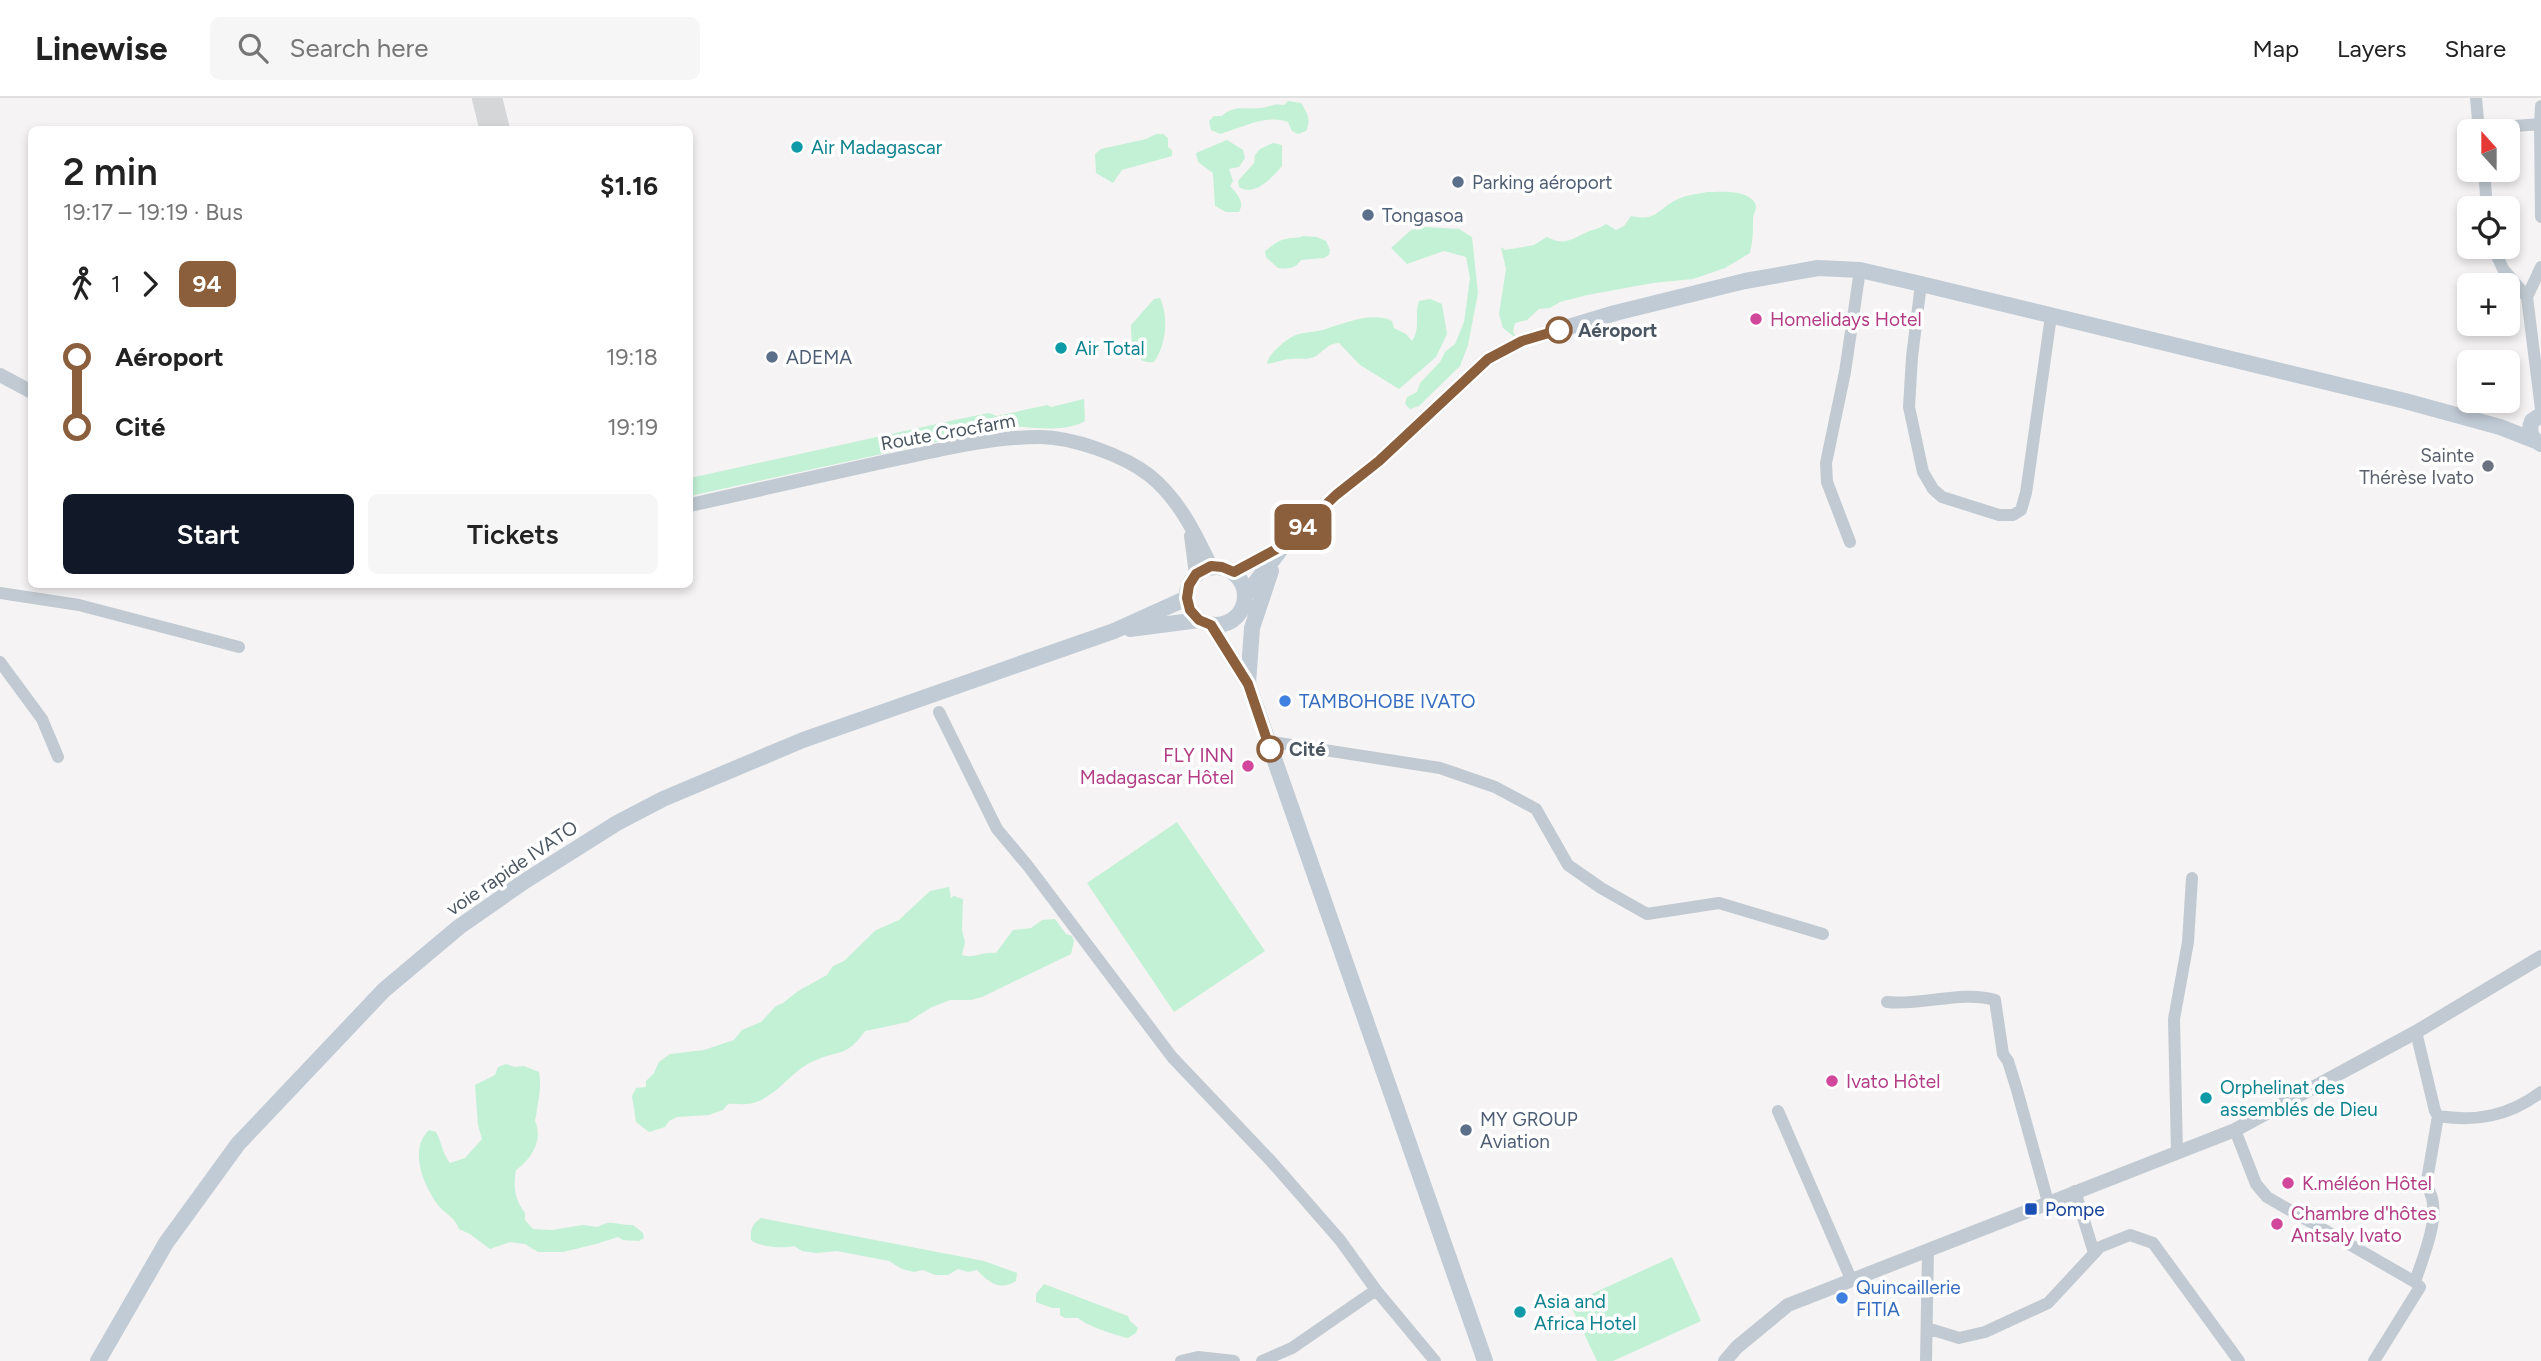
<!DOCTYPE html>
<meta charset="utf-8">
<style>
body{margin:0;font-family:Figtree,sans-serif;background:#f6f6f6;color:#222;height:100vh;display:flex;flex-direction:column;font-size:26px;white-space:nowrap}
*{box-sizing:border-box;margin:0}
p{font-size:23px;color:#767676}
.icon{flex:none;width:38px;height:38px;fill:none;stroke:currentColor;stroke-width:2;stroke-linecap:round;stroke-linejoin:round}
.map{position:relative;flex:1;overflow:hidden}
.side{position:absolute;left:28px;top:28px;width:665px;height:462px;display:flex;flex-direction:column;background:#fff;border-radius:10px;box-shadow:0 4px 10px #0003}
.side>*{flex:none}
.badge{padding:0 14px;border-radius:10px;font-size:24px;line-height:46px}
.needle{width:46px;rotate:339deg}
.fabs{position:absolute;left:2457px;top:21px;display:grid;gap:14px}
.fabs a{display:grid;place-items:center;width:63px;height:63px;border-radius:10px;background:#fff;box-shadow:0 4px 10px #0003;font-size:35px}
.map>.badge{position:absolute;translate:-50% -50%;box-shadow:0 0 0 4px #fff}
.legs{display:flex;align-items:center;gap:10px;height:77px;padding:0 35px;font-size:23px}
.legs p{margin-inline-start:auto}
.headline{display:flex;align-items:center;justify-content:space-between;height:119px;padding:0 35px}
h1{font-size:38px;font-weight:600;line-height:52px}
.primary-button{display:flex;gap:14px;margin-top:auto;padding:14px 35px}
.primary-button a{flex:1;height:80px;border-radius:10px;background:#111827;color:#fff;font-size:28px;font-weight:600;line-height:80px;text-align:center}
.primary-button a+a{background:#f6f6f6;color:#222}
ul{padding:0 35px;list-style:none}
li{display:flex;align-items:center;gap:24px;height:70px;font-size:26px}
li i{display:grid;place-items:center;width:10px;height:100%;margin:0 9px;background:currentColor}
li i::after{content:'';width:18px;height:18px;margin:-9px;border:5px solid;border-radius:50%;background:#fff}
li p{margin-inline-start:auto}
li:first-child i{background:linear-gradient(#0000 50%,currentColor 0)}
li:last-child i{background:linear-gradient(currentColor 50%,#0000 0)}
header{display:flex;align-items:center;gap:42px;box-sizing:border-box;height:98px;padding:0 35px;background:#fff;border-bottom:2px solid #e0e0e0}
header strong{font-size:33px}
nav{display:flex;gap:38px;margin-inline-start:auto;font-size:24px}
.search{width:490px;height:63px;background:#f6f6f6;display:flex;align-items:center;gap:18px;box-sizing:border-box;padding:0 24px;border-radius:10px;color:#767676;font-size:26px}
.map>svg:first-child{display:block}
.green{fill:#c3f1d5}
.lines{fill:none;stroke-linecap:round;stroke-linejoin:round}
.taxiway{stroke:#d5d6d8;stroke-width:30}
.minor{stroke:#c1cad2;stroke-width:12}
.tertiary{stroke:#c1cad2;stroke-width:14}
.secondary{stroke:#c1cbd6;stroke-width:16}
.line-1-casing{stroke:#fff;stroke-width:16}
.line-1{stroke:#8b5e3c;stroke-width:10}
.culture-dot{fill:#0f9aa8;stroke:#fff;stroke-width:2.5}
.service-dot{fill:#5c6f8a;stroke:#fff;stroke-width:2.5}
.hotel-dot{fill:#d1479c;stroke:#fff;stroke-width:2.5}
.stop-1-dot{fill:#fff;stroke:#8b5e3c;stroke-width:3.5}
.worship-dot{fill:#6b7280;stroke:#fff;stroke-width:2.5}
.shop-dot{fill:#3f7fe0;stroke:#fff;stroke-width:2.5}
.transit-dot{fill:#1a4fb4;stroke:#fff;stroke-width:2.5}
.labels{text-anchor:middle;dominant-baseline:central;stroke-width:7;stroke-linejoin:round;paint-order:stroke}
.culture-label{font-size:19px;fill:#0d838f;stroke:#fff;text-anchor:start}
.service-label{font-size:19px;fill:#4e5e75;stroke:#fff;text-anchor:start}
.hotel-label{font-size:19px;fill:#b23c85;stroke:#fff;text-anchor:start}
.stop-label{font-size:19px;font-weight:bold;fill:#4a5661;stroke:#fff;text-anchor:start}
.street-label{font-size:19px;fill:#4a5661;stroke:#fff}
.worship-label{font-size:19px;fill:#5b616d;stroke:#fff;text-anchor:end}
.shop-label{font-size:19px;fill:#366cbe;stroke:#fff;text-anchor:start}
.transit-label{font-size:19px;fill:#164399;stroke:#fff;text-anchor:start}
</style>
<header>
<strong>Linewise</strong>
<div class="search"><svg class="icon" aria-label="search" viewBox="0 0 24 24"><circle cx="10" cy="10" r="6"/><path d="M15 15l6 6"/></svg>Search here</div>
<nav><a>Map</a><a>Layers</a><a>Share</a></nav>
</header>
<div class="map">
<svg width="2541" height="1263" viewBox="0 0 2541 1263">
<rect width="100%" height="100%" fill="#f5f3f3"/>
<path class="green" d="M1288 3 1301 5C1308 16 1311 22 1306 33L1298 36 1292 33 1288 24C1265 16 1242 30 1220 36L1211 32 1209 23 1214 18H1222C1234 6 1247 12 1261 10 1271 9 1272 5 1284 7Z
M1156 36H1163L1168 40V49L1172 52V58L1122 72 1113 85 1096 75 1095 56 1101 51 1146 41Z
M1227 42 1243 52 1245 60 1239 69 1229 71 1233 83 1230 88C1237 96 1245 103 1239 114H1226L1215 108 1213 75 1198 64 1196 55Z
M1273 45 1282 47V68C1272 80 1254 99 1239 89L1238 83 1254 65 1255 57 1260 51Z
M1707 94C1721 94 1747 91 1755 105 1758 111 1753 115 1753 121 1753 133 1753 142 1750 155L1725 170 1693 181 1653 185 1587 197 1560 204 1550 210 1539 211 1527 222 1515 225 1513 233 1516 240 1503 230 1499 216 1506 171 1501 149 1505 152 1534 147 1547 139C1564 148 1570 142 1585 135 1593 131 1597 132 1606 126L1616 132 1624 128 1631 118C1658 124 1658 110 1678 101 1686 97 1698 96 1707 94Z
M1425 129 1459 131 1472 139 1478 195 1468 247 1460 268 1419 308 1410 311 1405 306 1407 299 1417 294 1420 285 1440 264 1445 254 1455 246 1464 224 1470 180 1466 159 1444 153 1407 166 1391 150 1411 132Z
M1303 138 1317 139 1326 143 1330 152 1329 157 1324 160 1301 162C1295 171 1288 171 1278 170L1266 159 1265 153C1271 149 1278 142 1286 141 1292 139 1296 141 1303 138Z
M1160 200C1169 219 1166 247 1154 264 1133 267 1131 244 1131 227L1154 201Z
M1430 201 1442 206 1447 236 1436 259 1399 291 1360 267 1339 245C1327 245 1324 254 1314 259 1305 262 1299 260 1291 261 1283 261 1275 265 1267 266 1267 257 1287 240 1296 237 1304 234 1314 234 1323 232 1342 226 1373 213 1392 223L1394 230 1406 236 1412 243C1421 230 1414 217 1419 203Z
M1084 301 1085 323C1065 335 1033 329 1009 328L690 398V380L959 321 989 315 997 318 1047 307 1051 309Z
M1177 724 1265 853 1174 914 1087 785Z
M949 789 951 800 954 798 963 801 962 832 965 844 962 857C972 861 985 853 996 855L1013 832 1031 830 1042 822 1055 821 1066 836 1072 838 1074 843 1071 856 982 899 971 902H950L930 910 908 924 865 933C846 960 840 951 814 963 792 972 779 996 756 1004 747 1008 737 1005 728 1006L723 1012 709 1017 677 1019 669 1023 665 1029 649 1034 636 1024 632 998 636 990 646 989V983L654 975 659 964 670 956 704 952 734 942 742 932 761 924 776 908 783 905 798 893 827 877 833 868 844 863 876 832 899 822 930 793Z
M506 966 515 969 524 968 539 974C542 989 538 1004 536 1018 534 1027 536 1021 537 1029 541 1046 529 1063 516 1072 513 1090 515 1102 525 1115V1122L533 1131 552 1132 583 1127 598 1129C611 1120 619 1128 633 1127L643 1135 644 1140 639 1143 623 1142 618 1139 596 1146 563 1154H538L525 1146 510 1144 490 1151 470 1136 459 1131C456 1120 445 1116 438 1107 424 1088 408 1052 429 1032L436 1034C442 1045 442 1055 450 1065L465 1060 482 1041 478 1027 475 987 495 977 498 969Z
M761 1120 984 1163 1017 1175 1016 1183C1000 1193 989 1185 977 1172L968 1174 958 1171 948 1177H935L923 1172 914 1174 902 1171 889 1163 837 1153 816 1155 802 1153 794 1148C785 1151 759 1149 751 1142 750 1132 752 1126 761 1120Z
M1672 1159 1701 1223 1613 1263H1597L1570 1206Z
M1044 1186 1128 1218 1130 1223 1138 1230 1136 1235 1128 1240C1115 1237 1089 1229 1078 1220H1065L1060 1217V1210H1052L1036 1204V1196Z"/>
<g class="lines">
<path class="taxiway" d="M487 0 495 32"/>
<path class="minor" d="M2476 0 2479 33
M2540 26 2541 119
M2479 31 2540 26 2541 8
M2484 72 2487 110
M2493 149 2503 171 2527 199 2541 311
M1921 186 1912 259 1909 309 1923 374 1933 391 1942 399 1999 417H2013L2021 412 2026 395 2051 218
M2527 199 2541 169
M1850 444 1827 384 1826 365 1845 274 1860 172
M0 495 79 507 239 549
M0 564 42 621 58 659
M939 614 997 731 1028 768 1172 959 1270 1062 1340 1142 1376 1192 1435 1263
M1267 643 1440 670 1495 689 1536 711 1568 767 1601 790 1647 816 1719 805 1823 836
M1887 904C1921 908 1963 892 1995 902L2003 956 2008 963 2017 992 2048 1104
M2416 934 2435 1013 2438 1018C2477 1024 2509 1018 2541 994
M1778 1013 1851 1181
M2235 1032 2256 1086 2267 1099 2415 1184 2420 1189 2374 1263
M2177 1055 2174 921 2188 844 2192 780
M2075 1093 2094 1155
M2415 1184C2423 1158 2445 1111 2426 1088L2438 1018
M1927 1230 1959 1240 1985 1234 2048 1205 2100 1149 2130 1137 2153 1145 2239 1263
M1181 1263 1198 1259 1234 1263
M1262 1263 1292 1250 1376 1192
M1926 1263 1928 1153"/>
<path class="tertiary" d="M0 277 32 294
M690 407C755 392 821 378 887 363 936 353 989 339 1039 339 1072 339 1123 357 1149 377 1179 401 1195 435 1211 468
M1191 438 1196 476
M1725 1263 1737 1249 1788 1207 2235 1032 2416 934 2541 859"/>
<path class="secondary" d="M2541 346C2531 341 2528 333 2532 323L2541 317
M1187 498a29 29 0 1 1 58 0a29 29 0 1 1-58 0Z
M1234 474 1279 450
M1246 497 1284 447 1336 397 1379 363 1488 261 1522 243 1615 215 1745 183 1818 170 1860 172 1921 186 2405 303 2500 329 2536 343
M1211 527 1248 586 1485 1263
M1130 531 1199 522
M1248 586 1252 530 1271 473
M98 1263 166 1145 238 1046 384 892 459 829 525 783 617 725 663 701 803 642 1114 533 1187 500"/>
</g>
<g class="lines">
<defs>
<path id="line-1" d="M1270 651 1248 586 1211 527 1199 522 1190 512 1187 500 1189 487 1196 476 1211 468 1222 469 1234 474 1284 447 1336 397 1379 363 1488 261 1522 243 1559 232"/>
</defs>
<use href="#line-1" class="line-1-casing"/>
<use href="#line-1" class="line-1"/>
</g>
<g class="culture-dot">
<circle cx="797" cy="49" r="7"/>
<circle cx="1061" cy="250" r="7"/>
<circle cx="2206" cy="1000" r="7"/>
<circle cx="1520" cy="1214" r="7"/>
</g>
<g class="service-dot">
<circle cx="1458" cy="84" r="7"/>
<circle cx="1368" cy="117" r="7"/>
<circle cx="772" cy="259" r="7"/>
<circle cx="1466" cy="1032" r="7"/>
</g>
<g class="hotel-dot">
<circle cx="1756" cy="221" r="7"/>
<circle cx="1248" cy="668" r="7"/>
<circle cx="1832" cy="983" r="7"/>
<circle cx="2288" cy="1085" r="7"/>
<circle cx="2277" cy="1126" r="7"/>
</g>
<g class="stop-1-dot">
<circle cx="1559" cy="232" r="12"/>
<circle cx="1270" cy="651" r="12"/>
</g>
<circle class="worship-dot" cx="2488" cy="368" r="7"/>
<g class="shop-dot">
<circle cx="1285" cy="603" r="7"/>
<circle cx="1842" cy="1200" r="7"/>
</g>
<rect class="transit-dot" x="2024" y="1104" width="14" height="14" rx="3.5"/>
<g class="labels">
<g class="culture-label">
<text x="811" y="49">Air Madagascar</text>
<text x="1075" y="250">Air Total</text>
<text x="2220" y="989">Orphelinat des<tspan x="2220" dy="22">assemblés de Dieu</tspan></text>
<text x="1534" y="1203">Asia and<tspan x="1534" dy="22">Africa Hotel</tspan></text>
</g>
<g class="service-label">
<text x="1472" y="84">Parking aéroport</text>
<text x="1382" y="117">Tongasoa</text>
<text x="786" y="259">ADEMA</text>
<text x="1480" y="1021">MY GROUP<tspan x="1480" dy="22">Aviation</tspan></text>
</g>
<g class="hotel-label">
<text x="1770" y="221">Homelidays Hotel</text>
<text x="1234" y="657" text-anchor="end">FLY INN<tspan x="1234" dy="22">Madagascar Hôtel</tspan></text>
<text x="1846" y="983">Ivato Hôtel</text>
<text x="2302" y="1085">K.méléon Hôtel</text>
<text x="2291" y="1115">Chambre d'hôtes<tspan x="2291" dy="22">Antsaly Ivato</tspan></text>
</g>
<g class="stop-label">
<text x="1578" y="232">Aéroport</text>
<text x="1289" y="651">Cité</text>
</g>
<g class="street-label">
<text transform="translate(948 334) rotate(-10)">Route Crocfarm</text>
<text transform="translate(512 770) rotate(-34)">voie rapide IVATO</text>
</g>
<g class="worship-label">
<text x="2474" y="357">Sainte<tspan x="2474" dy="22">Thérèse Ivato</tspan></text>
</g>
<g class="shop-label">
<text x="1299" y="603">TAMBOHOBE IVATO</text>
<text x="1856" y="1189">Quincaillerie<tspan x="1856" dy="22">FITIA</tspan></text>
</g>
<g class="transit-label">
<text x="2045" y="1111">Pompe</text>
</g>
</g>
</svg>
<div class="fabs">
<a><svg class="needle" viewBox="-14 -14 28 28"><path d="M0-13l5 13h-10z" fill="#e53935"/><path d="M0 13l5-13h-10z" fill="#767676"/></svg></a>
<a><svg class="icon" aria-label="locate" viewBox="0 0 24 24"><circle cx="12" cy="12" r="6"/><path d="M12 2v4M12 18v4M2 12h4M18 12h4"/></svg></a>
<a>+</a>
<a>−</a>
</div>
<b class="badge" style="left:1303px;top:429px;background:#8b5e3c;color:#fff">94</b>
<section class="side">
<div class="headline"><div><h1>2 min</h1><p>19:17 – 19:19 · Bus</p></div><b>$1.16</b></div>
<div class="legs"><svg class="icon" aria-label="walk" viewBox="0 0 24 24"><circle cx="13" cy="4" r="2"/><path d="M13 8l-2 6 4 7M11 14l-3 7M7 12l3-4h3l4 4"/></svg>1<svg class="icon" aria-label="forward" viewBox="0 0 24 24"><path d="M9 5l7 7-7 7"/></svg><b class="badge" style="background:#8b5e3c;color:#fff">94</b></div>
<ul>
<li><i style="color:#8b5e3c"></i><b>Aéroport</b><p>19:18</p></li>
<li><i style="color:#8b5e3c"></i><b>Cité</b><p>19:19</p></li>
</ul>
<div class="primary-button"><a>Start</a><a>Tickets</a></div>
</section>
</div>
